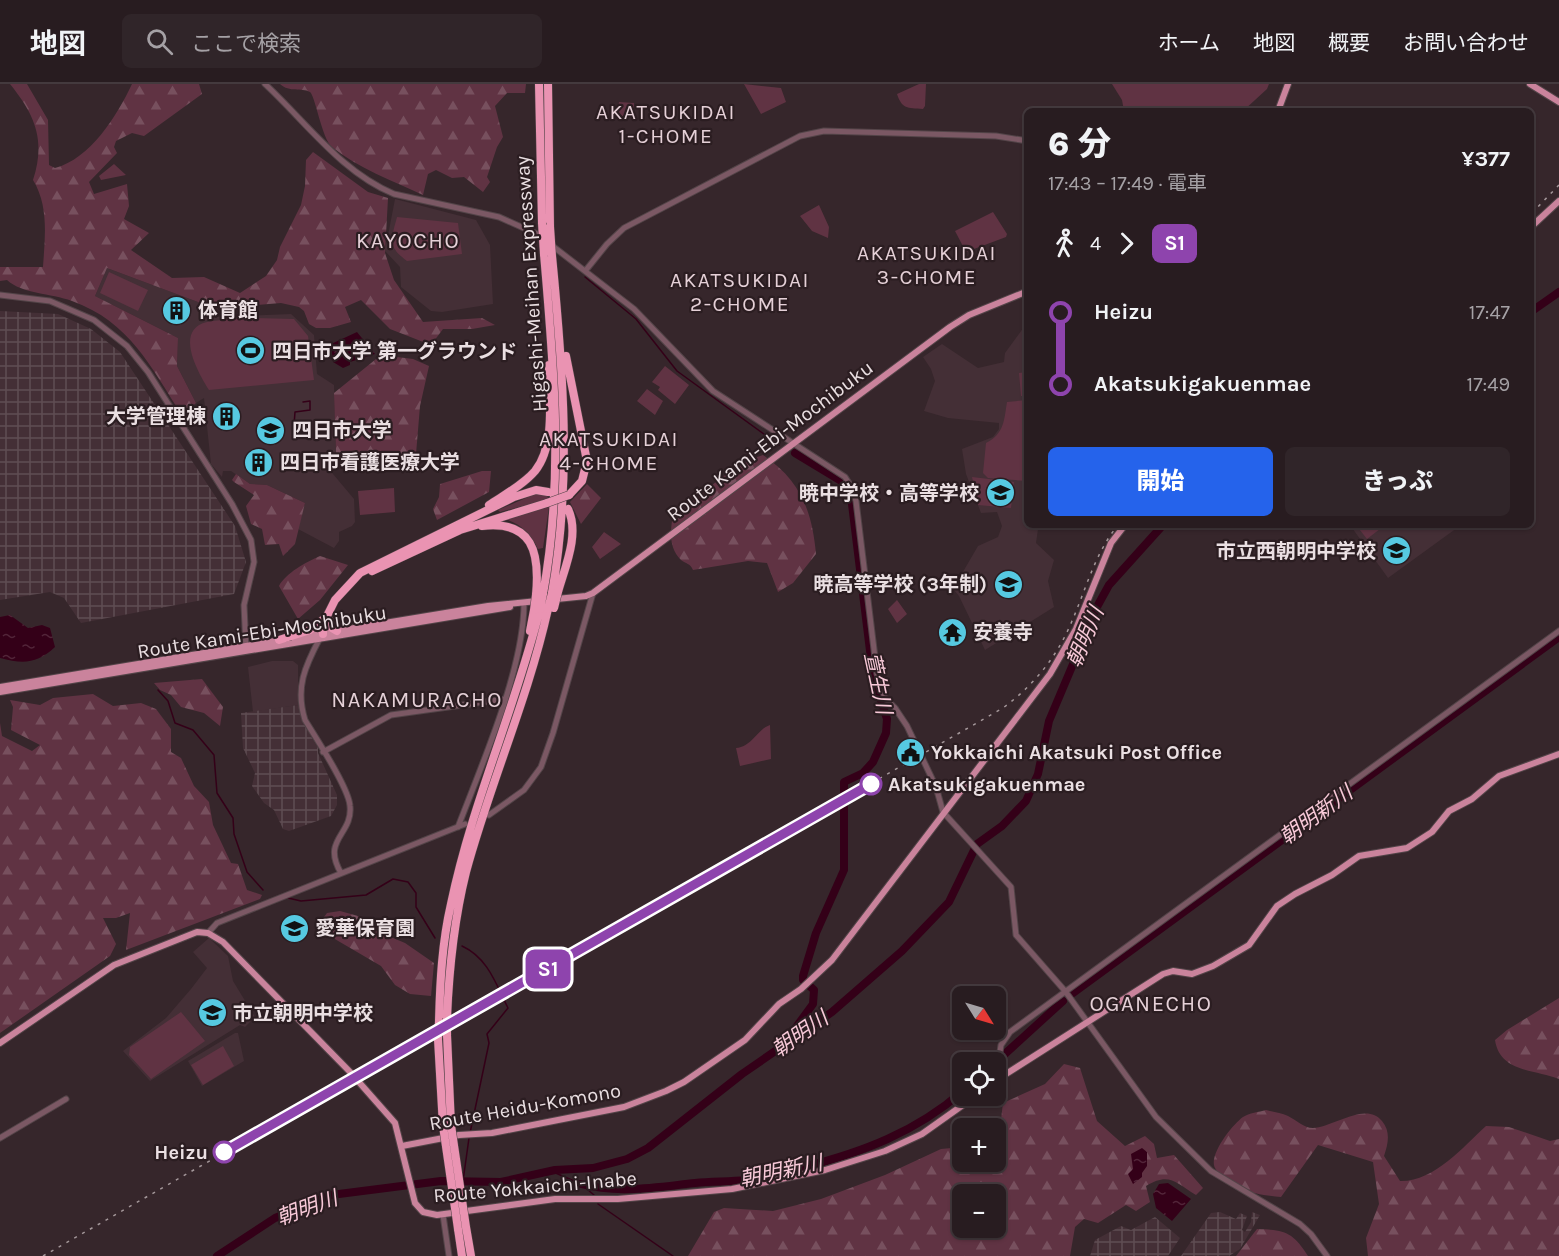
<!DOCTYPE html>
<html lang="ja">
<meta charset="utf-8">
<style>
body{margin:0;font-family:Karla,"Noto Sans JP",sans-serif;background:#302529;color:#f1f3f6;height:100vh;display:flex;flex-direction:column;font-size:22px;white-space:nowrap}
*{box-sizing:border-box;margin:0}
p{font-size:20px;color:#a5a1a5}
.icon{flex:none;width:33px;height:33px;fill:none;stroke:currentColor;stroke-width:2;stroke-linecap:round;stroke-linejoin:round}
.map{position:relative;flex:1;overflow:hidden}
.side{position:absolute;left:1024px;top:24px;width:510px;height:420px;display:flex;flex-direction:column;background:#281c20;border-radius:9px;box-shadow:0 2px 4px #0004,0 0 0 2px #443a3e}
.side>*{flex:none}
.badge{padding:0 12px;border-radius:9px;font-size:21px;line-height:39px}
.needle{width:39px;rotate:127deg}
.fabs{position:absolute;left:952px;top:902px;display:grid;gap:12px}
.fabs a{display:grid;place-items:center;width:54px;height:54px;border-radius:9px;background:#281c20;box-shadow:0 2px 4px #0004,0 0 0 2px #443a3e;font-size:30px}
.map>.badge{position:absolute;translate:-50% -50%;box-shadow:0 0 0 3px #fff}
.legs{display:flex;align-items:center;gap:9px;height:66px;padding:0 24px;font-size:20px}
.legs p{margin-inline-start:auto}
.head{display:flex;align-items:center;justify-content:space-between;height:102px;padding:0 24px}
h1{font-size:33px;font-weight:800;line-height:45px}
.cta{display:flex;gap:12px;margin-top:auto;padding:12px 24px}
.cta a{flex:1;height:69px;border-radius:9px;background:#2563eb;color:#fff;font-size:24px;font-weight:800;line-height:69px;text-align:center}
.cta a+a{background:#302529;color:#f1f3f6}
ul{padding:0 24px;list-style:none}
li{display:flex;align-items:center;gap:21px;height:72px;font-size:22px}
li i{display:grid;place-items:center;width:9px;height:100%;margin:0 8px;background:currentColor}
li i::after{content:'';width:15px;height:15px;margin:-8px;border:4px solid;border-radius:50%;background:#281c20}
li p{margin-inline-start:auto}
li:first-child i{background:linear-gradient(#0000 50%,currentColor 0)}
li:last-child i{background:linear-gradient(currentColor 50%,#0000 0)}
header{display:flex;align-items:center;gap:36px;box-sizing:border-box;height:84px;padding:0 30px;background:#281c20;border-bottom:2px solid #443a3e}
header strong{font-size:28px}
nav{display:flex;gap:33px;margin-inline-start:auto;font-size:21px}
.search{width:420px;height:54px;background:#302529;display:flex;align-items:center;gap:15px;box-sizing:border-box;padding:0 21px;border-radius:9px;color:#a5a1a5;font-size:22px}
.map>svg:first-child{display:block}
.built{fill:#442f36}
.industrial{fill:url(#industrial-grid)}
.green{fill:#603343}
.forest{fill:url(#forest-firs);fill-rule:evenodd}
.water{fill:url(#water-ripples)}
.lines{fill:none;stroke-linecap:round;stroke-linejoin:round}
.stream{stroke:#340018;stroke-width:1.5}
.river{stroke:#340018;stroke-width:8}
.minor-casing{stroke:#534448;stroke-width:7}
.major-casing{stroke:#534448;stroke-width:8}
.highway-casing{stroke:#534448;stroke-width:9}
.minor{stroke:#7b5864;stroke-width:5}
.major{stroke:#ca839c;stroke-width:6}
.highway{stroke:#ea93b2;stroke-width:8}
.rail{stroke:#a4979a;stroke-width:1.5;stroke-dasharray:3 6;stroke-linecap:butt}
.minor-bridge-casing{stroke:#534448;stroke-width:7;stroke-linecap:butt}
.major-bridge-casing{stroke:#534448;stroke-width:8;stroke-linecap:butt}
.highway-bridge-casing{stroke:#534448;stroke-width:9;stroke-linecap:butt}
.minor-bridge{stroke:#7b5864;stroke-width:5}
.major-bridge{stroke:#ca839c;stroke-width:6}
.highway-bridge{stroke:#ea93b2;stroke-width:8}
.line-1-casing{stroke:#fff;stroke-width:14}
.line-1{stroke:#8e44ad;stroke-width:9}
.stop-1-dot{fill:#fff;stroke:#8e44ad;stroke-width:3}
.labels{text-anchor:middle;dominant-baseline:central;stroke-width:4.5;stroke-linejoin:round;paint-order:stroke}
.street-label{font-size:20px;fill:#eadfe2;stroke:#2b1d21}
.poi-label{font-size:20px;font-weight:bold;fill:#eadfe2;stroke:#2b1d21;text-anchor:start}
.stop-label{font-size:20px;font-weight:bold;fill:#eadfe2;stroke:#2b1d21;text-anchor:start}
.neighbourhood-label{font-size:21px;letter-spacing:1.5px;fill:#e5d0d7;stroke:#2b1d21}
.water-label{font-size:21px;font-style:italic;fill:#f8c9d8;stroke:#2b1d21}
.quarter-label{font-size:22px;letter-spacing:1.5px;fill:#e5d0d7;stroke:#2b1d21}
</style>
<header>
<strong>地図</strong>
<div class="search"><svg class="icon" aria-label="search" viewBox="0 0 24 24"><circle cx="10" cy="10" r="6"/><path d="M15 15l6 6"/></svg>ここで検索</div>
<nav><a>ホーム</a><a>地図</a><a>概要</a><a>お問い合わせ</a></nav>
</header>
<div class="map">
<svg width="1559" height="1172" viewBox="0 0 1559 1172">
<defs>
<pattern id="industrial-grid" width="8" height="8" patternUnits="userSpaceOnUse" patternTransform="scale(1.5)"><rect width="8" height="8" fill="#442f36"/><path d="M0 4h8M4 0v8" fill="none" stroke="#5f4d53"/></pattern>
<pattern id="forest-firs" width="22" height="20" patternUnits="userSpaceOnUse" patternTransform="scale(1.5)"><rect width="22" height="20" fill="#603343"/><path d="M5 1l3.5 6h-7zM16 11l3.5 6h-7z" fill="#77505e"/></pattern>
<pattern id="water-ripples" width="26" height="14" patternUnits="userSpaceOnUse" patternTransform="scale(1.5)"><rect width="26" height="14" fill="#340018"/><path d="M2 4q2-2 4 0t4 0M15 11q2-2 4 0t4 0" fill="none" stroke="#522539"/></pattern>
</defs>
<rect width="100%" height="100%" fill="#36262b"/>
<path class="built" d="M395 115 476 136 490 161 493 220 442 228 431 227 401 203 400 183 385 167Z
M107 184 198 218 216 233 291 230 314 251 317 290 334 301 336 374 328 384 354 415 355 438 352 442 339 448V457L334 464 298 445 305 419 267 401 250 400 231 387H223L222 393 211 380 204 314 196 319 177 282 178 254 95 212Z
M1027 239 1028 441H1047L1038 445 1036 459 1054 476 1048 497 1054 523 985 566 959 512 953 505 978 462 998 453 1002 442 997 428 981 429 966 390 962 365 993 353 999 345V339L948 334 924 327 935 297 931 285 923 273 942 260 978 284 1004 278 1005 269Z
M1350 441H1461L1388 494Z
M272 577H293L298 581V621L253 628 248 583Z
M209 854 228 872 233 897 255 933 245 943 240 941 150 997 123 967 166 934 191 905 207 884 193 868Z
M235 949H238L244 977 202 1002 188 977Z"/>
<path class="industrial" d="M0 227 58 230 91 245 120 268 235 442 246 478 234 510 81 539 64 514 50 508 0 516Z
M298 621 305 642 318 664V669L337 711V721L331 732 289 747 283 745 274 726 264 719 252 702 255 689 243 664 241 629Z
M1220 1128 1236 1135 1240 1129 1247 1132 1242 1146 1245 1148 1251 1138 1252 1128 1260 1131 1240 1165 1229 1172H1181L1211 1129Z
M1155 1133 1180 1154 1168 1172H1090L1095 1156 1121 1142 1131 1146Z"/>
<path class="green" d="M744 0 781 4 786 18 761 30Z
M919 0H926L925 22 923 25C907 24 902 25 897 10Z
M1112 0H1269L1267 5 1243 27H1124L1122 16Z
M619 18 634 19V27L619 34 617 30Z
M114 80 126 91 101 96 99 92Z
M819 121 829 143 828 154 812 147 800 132Z
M993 128 1007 150 1006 153 966 168 955 147Z
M397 133 458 139 462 170 407 177C387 162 391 156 397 133Z
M109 188 148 206 138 227 100 209Z
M249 234 294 235 308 252 314 296 209 306C199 290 173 246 207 238 220 235 235 236 249 234Z
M665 282 689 301 675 320 658 306 660 303 652 298Z
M1027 288V312H1021L1019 289Z
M647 305 663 317 655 331 637 317Z
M1027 316V397L988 394 983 389 986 359C1004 350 1004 337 1007 318Z
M972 393 1014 398 1011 424 978 421Z
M394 404 395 428 360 431 358 407Z
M535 410 546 411 549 415 500 428 498 426Z
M549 423 543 464 538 465C531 450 521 440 505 435Z
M1356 441H1385L1367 455Z
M604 448 621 460 600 475 592 463Z
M897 516 907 530 897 539 888 525Z
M770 641 771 675 740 682 736 664C753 662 756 646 770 641Z
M181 928 205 957 151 995 129 971 130 963Z
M223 962 234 982 203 1001 191 981Z"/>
<path class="forest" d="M10 0H27L48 36 49 81 55 84C90 75 117 32 132 0H199L202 10 144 52 132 49 116 57 114 63 117 69 89 98 94 110 127 100 129 122 124 135 149 149 131 166 172 194 204 193 240 209 266 192 277 176 280 163 301 121 305 102 306 76 313 68 368 108 388 114 385 169 394 196 423 238 482 234 495 241 472 245H443L431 261 390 245 361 216 345 223 351 238 330 244H316L309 240 304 227 299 223 281 219 207 225 198 218 107 184 95 212 178 254 177 282 196 319 182 331C150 282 130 238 72 217 51 209 22 210 7 196L0 197V183H43C45 153 49 122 33 96 46 56 35 31 10 0Z
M280 0H526L525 9H507L495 22 503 53 497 63 487 93 490 98 483 108 464 93 452 94 436 86 428 90 423 111C393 97 358 84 332 63 322 55 315 11 310 8 301 3 290 9 280 0Z
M381 271 413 275 429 282 420 322 415 382 371 372 336 369 334 309Z
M763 371C800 396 812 426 816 470L793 499 778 508 767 479 748 477 693 486C690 479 686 480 681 476 670 465 670 451 672 437 698 413 728 383 763 371Z
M482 387H491L489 408 437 436 433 425 439 413 440 400Z
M236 390 250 400 267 401 305 419 295 460 283 472 279 460 265 461 262 445 251 440 246 422 254 411 234 398 232 396Z
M587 400 601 414 581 440 570 418Z
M320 472 348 481 320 516 298 535 279 502C286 489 306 478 320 472Z
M202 595 223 623 220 642 204 629 181 623 171 611 160 606 154 599Z
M93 610 113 622 141 619 156 625 171 645V668L181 674 194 702 209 718 213 741 231 779 238 780 247 806 262 811 260 815 126 866 130 829 116 834H103L116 860 110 872 0 949V639L2 652 32 667 40 661 11 646 13 623 10 616 40 621 53 614Z
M340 827 358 832 374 846 405 859 434 879 431 912 410 910 395 901 381 882 316 844 327 829Z
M1559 914V995C1535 985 1500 989 1495 956L1507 946Z
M1064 980 1080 984 1097 1037 1125 1062 1145 1052 1154 1060 1157 1074 1174 1071 1203 1104 1196 1111C1175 1098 1169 1088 1146 1102L1150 1118 1136 1127 1126 1121 1098 1139 1084 1135 1075 1143 1070 1172H688L714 1128 724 1124 773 1127 821 1115 885 1091 941 1065 963 1063V1077H996L1003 1019 1045 1000ZM963 1110H996V1143H963Z
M1266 1026C1273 1028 1281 1029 1288 1032 1296 1036 1304 1044 1313 1044 1334 1043 1366 1017 1382 1037 1391 1048 1388 1060 1384 1072L1400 1097C1434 1098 1463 1063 1486 1042L1509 1043 1550 1057 1559 1055V1172H1368L1366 1154 1379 1120 1373 1078 1318 1061 1281 1113C1258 1111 1228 1106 1215 1084 1208 1071 1233 1040 1243 1033 1249 1029 1259 1028 1266 1026Z
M1257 1145C1285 1146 1293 1148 1308 1172H1236Z"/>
<path class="water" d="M357 248 375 270 350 278V281L343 284 333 278 331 260Z
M10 531 28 544 42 541 50 544 55 563C37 580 23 580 0 574V533Z
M1142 1064 1147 1068V1082L1142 1089V1093L1133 1100 1128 1090 1133 1085 1131 1070Z
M1168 1099 1191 1115 1172 1137 1156 1124 1153 1110 1159 1100Z"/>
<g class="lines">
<path class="stream" d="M585 193 636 235 677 287 779 361
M293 354 295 328 310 326V317L303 318
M158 606 168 617 175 639 193 646 214 671 217 709 233 734 234 750 247 788 263 806
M288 814 301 817 366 811 393 795 408 798 416 809V823L435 854
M462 862C488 874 496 900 508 924L487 950 489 959 470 1049
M551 1087 581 1100 594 1111
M463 1097 469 1054
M598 1120 673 1172"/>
<path class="river" d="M1532 227 1559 208
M1073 909 1559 553
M786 957 813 920 814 906 803 896V892L816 849 844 786V698L863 689 873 678 886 649 887 635 873 591 851 412 843 398 795 369
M996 978 1063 917
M581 1100C619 1110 657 1103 695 1099 712 1097 729 1098 746 1096 765 1094 785 1088 804 1083 863 1068 916 1048 963 1007
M217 1172 275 1134 331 1111 441 1097 501 1098 555 1086 593 1084 627 1075 648 1064 742 990 832 928 902 867 949 818 977 760 1002 742 1026 717 1038 690 1049 637 1098 521 1109 501 1163 441"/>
<defs>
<path id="minor" d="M265 0C306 38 341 88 394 110L499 133 537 150 634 225 713 307 845 393 852 404 856 417 877 590 885 614 895 624
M586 186 607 160 624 144 800 52 824 47 996 52 1028 57
M0 211 50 217 94 236 127 262 148 288 232 420 251 456 254 478 244 521 246 565
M320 554C305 582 295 604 305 636 316 654 349 704 350 722 353 751 321 755 341 789
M323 668 391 631 505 615
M936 703 943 728 1011 803 1016 851 1065 907 1156 1033 1211 1087 1300 1140 1311 1150 1327 1172
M489 731 524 706 541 683 553 649 593 509
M458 743C482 680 524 585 524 519
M208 849 217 839 465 740
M997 989 1001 961 1010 948 1559 547
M0 1054 66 1015
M443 1131 449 1172"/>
<path id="major" d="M1530 0 1559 18
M1278 27 1288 0
M1532 142 1559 117
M294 554 488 522 586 512 593 509 950 243 969 231 1028 207
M0 603 281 556
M0 608 510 523
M0 959 114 881 197 848 208 849 223 858 354 992
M996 992 997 989 1006 990 1163 890 1173 887 1192 890 1213 882 1249 861 1277 822 1295 810 1332 791 1359 772 1407 764 1432 748 1449 727 1472 715 1499 692 1559 670
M358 997 395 1039 415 1119 423 1128 437 1131 555 1115H618L732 1105 825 1086 885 1067 922 1050 977 1011
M402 1062 459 1051 492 1049 624 1023 666 1007 684 998 745 956 779 920 801 905 832 876 1050 590 1076 545 1111 459 1125 441"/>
<path id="highway" d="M539 0 542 139
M548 0 550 143
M566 272 587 377 582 397 569 411
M489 421C504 411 523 401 535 387 556 361 549 313 549 281
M482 442C533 436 540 469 536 511
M372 487 460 446 547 419
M558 508C565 483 580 450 568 425
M552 509C572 397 563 285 552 172
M543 510C564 396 554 284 544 170
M330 537 332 544 337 547
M530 547 534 526
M323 550V540L335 516 360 489 514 413 536 406 548 408
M279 556 310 546 325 534
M447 934C449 885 454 836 466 788 490 699 528 615 548 525
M439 938C440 898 442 859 451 820 472 719 515 625 540 525
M447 951 451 1041
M438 955 443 1042
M466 1143 471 1172
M458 1145 462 1172"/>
</defs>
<use href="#minor" class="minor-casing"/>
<use href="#major" class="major-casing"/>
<use href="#highway" class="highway-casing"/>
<use href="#minor" class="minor"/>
<use href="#major" class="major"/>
<use href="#highway" class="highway"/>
<path class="rail" d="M1532 129 1559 101
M43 1172 1003 624C1034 601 1057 573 1072 537 1086 505 1095 469 1118 441"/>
<defs>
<path id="minor-bridge" d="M895 624 907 642 936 703"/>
<path id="major-bridge" d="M354 992 358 997"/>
<path id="highway-bridge" d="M542 139 544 170
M550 143 552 172
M547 419 569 411
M554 524 558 508
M540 525 543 510
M548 525 552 509
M534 526 536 511
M447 951V934
M438 955 439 938
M451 1041 466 1143
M443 1042 458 1145"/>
</defs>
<use href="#minor-bridge" class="minor-bridge-casing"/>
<use href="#major-bridge" class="major-bridge-casing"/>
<use href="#highway-bridge" class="highway-bridge-casing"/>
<use href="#minor-bridge" class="minor-bridge"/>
<use href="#major-bridge" class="major-bridge"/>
<use href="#highway-bridge" class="highway-bridge"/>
</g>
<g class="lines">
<defs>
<path id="line-1" d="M224 1068 871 700"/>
</defs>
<use href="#line-1" class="line-1-casing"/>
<use href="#line-1" class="line-1"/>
</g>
<defs>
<symbol id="building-disc" viewBox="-11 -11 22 22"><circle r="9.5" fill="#56c9e1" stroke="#2b1d21"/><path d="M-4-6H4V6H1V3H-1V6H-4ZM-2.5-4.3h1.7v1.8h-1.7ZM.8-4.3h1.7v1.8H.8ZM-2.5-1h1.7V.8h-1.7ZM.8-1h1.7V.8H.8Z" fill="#111"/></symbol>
<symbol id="stadium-disc" viewBox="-11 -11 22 22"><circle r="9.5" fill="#56c9e1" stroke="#2b1d21"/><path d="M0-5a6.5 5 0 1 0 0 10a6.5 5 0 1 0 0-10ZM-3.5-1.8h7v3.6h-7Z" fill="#111"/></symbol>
<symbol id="university-disc" viewBox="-11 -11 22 22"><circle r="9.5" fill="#56c9e1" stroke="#2b1d21"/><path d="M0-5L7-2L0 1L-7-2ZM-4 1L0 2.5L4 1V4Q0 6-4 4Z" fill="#111"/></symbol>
<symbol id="school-disc" viewBox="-11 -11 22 22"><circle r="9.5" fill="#56c9e1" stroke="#2b1d21"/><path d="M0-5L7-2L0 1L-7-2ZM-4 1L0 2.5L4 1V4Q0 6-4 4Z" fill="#111"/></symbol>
<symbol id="temple-disc" viewBox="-11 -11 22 22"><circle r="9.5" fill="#56c9e1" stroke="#2b1d21"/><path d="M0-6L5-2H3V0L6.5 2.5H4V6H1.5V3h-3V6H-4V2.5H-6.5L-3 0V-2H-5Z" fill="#111"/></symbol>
<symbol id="civic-disc" viewBox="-11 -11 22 22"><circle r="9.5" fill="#56c9e1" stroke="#2b1d21"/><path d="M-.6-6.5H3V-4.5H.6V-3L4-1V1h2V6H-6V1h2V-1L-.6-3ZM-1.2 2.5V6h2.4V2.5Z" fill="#111"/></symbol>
</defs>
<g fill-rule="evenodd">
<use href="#building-disc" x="160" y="210" width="33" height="33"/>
<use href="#stadium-disc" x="234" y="250" width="33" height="33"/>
<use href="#building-disc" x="210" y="316" width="33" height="33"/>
<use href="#university-disc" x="254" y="330" width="33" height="33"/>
<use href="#building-disc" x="242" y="362" width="33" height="33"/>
<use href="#school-disc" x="984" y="392" width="33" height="33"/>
<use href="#school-disc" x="1380" y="450" width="33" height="33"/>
<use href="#school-disc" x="992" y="484" width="33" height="33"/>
<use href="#temple-disc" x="936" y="532" width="33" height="33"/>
<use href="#civic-disc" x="894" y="652" width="33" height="33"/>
<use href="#school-disc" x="278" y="828" width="33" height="33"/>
<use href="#school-disc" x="196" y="912" width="33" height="33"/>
</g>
<g class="stop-1-dot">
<circle cx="871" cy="700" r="10"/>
<circle cx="224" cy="1068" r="10"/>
</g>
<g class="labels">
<g class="street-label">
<text transform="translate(531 200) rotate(-94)">Higashi-Meihan Expressway</text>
<text transform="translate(770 357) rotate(-37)">Route Kami-Ebi-Mochibuku</text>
<text transform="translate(262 548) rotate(-9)">Route Kami-Ebi-Mochibuku</text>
<text transform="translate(525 1023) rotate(-10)">Route Heidu-Komono</text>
<text transform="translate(535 1103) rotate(-5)">Route Yokkaichi-Inabe</text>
</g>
<g class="poi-label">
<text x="198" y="226">体育館</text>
<text x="272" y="267">四日市大学 第一グラウンド</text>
<text x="206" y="332" text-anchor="end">大学管理棟</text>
<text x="292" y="346">四日市大学</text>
<text x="280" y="378">四日市看護医療大学</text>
<text x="979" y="409" text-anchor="end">暁中学校・高等学校</text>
<text x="1376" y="467" text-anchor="end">市立西朝明中学校</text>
<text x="987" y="500" text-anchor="end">暁高等学校 (3年制)</text>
<text x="973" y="548">安養寺</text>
<text x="931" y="668">Yokkaichi Akatsuki Post Office</text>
<text x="315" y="844">愛華保育園</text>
<text x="233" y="929">市立朝明中学校</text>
</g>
<g class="stop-label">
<text x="888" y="700">Akatsukigakuenmae</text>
<text x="208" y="1068" text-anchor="end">Heizu</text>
</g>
<g class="neighbourhood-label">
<text x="666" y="28">AKATSUKIDAI<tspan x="666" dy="24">1-CHOME</tspan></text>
<text x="927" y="169">AKATSUKIDAI<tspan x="927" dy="24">3-CHOME</tspan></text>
<text x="740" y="196">AKATSUKIDAI<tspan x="740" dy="24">2-CHOME</tspan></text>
<text x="609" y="355">AKATSUKIDAI<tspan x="609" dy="24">4-CHOME</tspan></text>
</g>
<g class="water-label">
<text transform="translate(1085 553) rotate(-67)">朝明川</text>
<text transform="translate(878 599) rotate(78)">萱生川</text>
<text transform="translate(1316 731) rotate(-36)">朝明新川</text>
<text transform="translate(800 950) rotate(-35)">朝明川</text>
<text transform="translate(781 1087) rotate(-12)">朝明新川</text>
<text transform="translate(307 1124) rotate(-20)">朝明川</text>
</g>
<g class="quarter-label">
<text x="408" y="157">KAYOCHO</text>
<text x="417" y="616">NAKAMURACHO</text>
<text x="1151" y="920">OGANECHO</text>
</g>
</g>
</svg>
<div class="fabs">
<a><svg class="needle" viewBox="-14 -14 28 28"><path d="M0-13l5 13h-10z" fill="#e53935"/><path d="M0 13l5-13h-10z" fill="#a5a1a5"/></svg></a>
<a><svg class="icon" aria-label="locate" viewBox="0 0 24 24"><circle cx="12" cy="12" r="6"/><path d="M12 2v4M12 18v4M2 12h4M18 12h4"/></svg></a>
<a>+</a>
<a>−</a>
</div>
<b class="badge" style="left:548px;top:885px;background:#8e44ad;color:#fff">S1</b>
<section class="side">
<div class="head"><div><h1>6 分</h1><p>17:43 – 17:49 · 電車</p></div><b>¥377</b></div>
<div class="legs"><svg class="icon" aria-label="walk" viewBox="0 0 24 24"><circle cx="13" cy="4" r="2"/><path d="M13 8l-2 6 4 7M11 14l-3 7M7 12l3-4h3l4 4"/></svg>4<svg class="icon" aria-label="forward" viewBox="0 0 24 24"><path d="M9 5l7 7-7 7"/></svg><b class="badge" style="background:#8e44ad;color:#fff">S1</b></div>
<ul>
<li><i style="color:#8e44ad"></i><b>Heizu</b><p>17:47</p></li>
<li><i style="color:#8e44ad"></i><b>Akatsukigakuenmae</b><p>17:49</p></li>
</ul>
<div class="cta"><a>開始</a><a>きっぷ</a></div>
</section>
</div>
